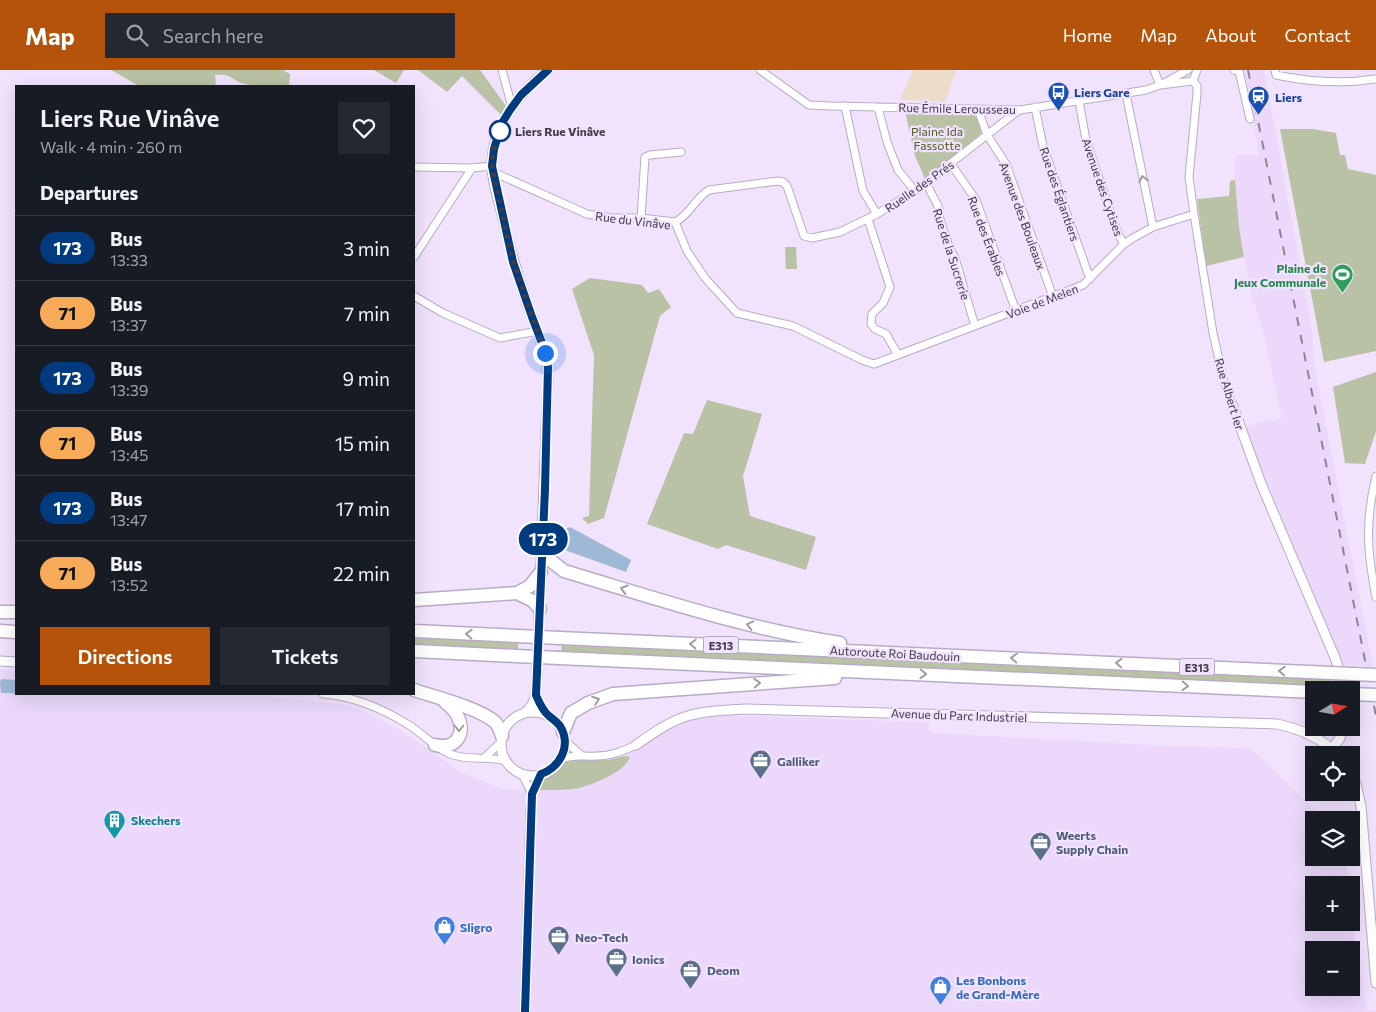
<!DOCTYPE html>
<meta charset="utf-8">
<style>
body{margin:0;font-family:Commissioner,sans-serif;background:#242831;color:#f1f3f6;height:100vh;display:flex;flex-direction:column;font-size:19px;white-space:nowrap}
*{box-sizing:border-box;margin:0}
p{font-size:16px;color:#9ea1a6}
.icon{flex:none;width:28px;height:28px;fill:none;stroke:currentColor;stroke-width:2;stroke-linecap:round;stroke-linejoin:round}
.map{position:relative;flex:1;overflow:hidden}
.details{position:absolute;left:15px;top:15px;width:400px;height:610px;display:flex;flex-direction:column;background:#171b24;border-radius:0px;box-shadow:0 5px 20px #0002}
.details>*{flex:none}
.badge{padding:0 10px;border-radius:16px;font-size:18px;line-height:32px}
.needle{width:32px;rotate:79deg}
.fabs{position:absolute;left:1305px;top:611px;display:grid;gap:10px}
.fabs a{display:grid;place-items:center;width:55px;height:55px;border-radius:0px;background:#171b24;box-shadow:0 5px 20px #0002;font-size:25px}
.you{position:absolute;width:25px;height:25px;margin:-12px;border:4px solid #fff;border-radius:50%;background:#1a73e8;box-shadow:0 0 0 8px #1a73e833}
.map>.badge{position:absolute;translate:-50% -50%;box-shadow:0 0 0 2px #fff}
h2{padding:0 25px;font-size:19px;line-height:45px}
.round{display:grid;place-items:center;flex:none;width:52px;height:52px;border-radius:0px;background:#242831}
.headline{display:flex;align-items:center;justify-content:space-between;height:85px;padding:0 25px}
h1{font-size:24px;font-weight:600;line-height:38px}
.cta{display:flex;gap:10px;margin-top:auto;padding:10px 25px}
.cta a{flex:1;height:58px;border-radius:0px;background:#b45309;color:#fff;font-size:20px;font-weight:600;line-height:58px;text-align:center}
.cta a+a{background:#242831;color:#f1f3f6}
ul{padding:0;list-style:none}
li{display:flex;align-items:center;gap:15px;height:65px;padding:0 25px;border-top:1px solid #363941}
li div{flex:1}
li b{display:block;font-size:19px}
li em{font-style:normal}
li .badge{min-width:55px;font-weight:700;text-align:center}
header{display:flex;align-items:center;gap:30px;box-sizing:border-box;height:70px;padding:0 25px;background:#b45309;color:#fff}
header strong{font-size:24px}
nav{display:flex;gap:28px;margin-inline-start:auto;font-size:18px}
.search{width:350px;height:45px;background:#242831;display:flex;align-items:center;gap:12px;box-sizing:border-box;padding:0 18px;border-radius:0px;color:#9ea1a6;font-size:19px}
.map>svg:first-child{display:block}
.built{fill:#ebd8fb;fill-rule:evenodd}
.education{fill:#ecddca}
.green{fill:#bac2a6}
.water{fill:#9eb9d5}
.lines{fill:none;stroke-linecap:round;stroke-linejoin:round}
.minor-casing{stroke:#b9abc6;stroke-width:9}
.tertiary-casing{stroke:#b9abc6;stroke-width:11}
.motorway-casing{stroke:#b9abc6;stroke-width:15}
.minor{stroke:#fff;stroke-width:7}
.tertiary{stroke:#fff;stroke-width:9}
.motorway{stroke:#fff;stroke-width:12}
.rail{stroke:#8e8496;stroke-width:2;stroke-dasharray:9 9;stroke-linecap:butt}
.motorway-bridge-casing{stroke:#b9abc6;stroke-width:15;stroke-linecap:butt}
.motorway-bridge{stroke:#fff;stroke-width:12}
.oneway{stroke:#a09ca2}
.line-casing{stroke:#fff;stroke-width:11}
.line{stroke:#003b80;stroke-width:8}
.walk{stroke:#403a45;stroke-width:5;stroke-dasharray:0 9}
.stop-dot{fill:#fff;stroke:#003b80;stroke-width:2.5}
.labels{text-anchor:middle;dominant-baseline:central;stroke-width:4.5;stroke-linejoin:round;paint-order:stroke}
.shield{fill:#f1e2fe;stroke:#756c7c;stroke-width:1}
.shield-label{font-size:11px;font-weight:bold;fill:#403a45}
.transit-label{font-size:12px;font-weight:bold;fill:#164399;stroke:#f1e2fe;text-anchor:start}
.street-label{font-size:12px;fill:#403a45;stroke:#f1e2fe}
.stop-label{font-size:12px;font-weight:bold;fill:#403a45;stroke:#f1e2fe;text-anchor:start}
.park-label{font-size:12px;fill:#4e5b24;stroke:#f1e2fe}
.leisure-label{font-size:12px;font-weight:bold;fill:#27864d;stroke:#f1e2fe;text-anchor:end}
.service-label{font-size:12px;font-weight:bold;fill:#4e5e75;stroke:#f1e2fe;text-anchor:start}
.culture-label{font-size:12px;font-weight:bold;fill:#0d838f;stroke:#f1e2fe;text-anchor:start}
.shop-label{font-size:12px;font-weight:bold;fill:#366cbe;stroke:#f1e2fe;text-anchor:start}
</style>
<header>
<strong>Map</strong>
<div class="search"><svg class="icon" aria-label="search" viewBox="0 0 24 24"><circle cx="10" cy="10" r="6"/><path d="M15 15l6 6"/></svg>Search here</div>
<nav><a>Home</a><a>Map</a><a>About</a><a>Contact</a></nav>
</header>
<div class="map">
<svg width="1376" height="942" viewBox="0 0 1376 942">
<rect width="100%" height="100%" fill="#f1e2fe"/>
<path class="built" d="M1245 0H1264L1312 260 1314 294 1373 597 1341 595 1331 566 1244 357 1282 348 1262 256 1251 225 1239 157 1235 110 1236 85H1259Z
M0 599 16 601V624H241L347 635 369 644 397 658 463 703 502 719 536 720 630 687 625 686 659 663 689 648 718 645 918 652 929 653V660L936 663 1170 676 1250 678 1326 749 1327 750H1314V788H1342L1350 808 1351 815H1314V852H1351V822L1356 880 1367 940H1376V942H0ZM1314 880H1351V918H1314Z"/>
<path class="education" d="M913 0H956L948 25 946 26V32L900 30Z"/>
<path class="green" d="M111 0H283L290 4 289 16C275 16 259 18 245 14 232 11 232 3 215 5L216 16H139Z
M374 0H404L396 13Z
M418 0H480L506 36 501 45 462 6 447 22Z
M905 41 918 43 945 42 974 44C979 47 982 57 981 63L962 81 926 111 915 86Z
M1280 59H1313L1336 63 1340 85H1345L1348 99 1376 105V281L1324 292Z
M1235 110 1239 157 1244 187 1206 196 1197 129 1229 126 1230 111Z
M785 177H796L797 199H786Z
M590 208 642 215 648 223 659 219 671 237 660 246 604 448 588 454 582 448 589 446 594 285 572 219Z
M1376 302V361L1365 394 1345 393 1333 317Z
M707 330 762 344 743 406 750 446 816 467 806 500 726 475 718 479 647 454 684 363 693 364Z
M414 565 518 569V582L414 576Z
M562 572 1330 607 1331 620 561 583Z
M625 686 630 687C626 700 599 712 586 716 571 721 552 720 536 720L540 710 558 701 568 690 577 687 582 689 608 690Z"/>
<path class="water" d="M570 457 631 490 626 502 559 478 558 462Z
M2 609 16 610V624H55L53 625 5 623H1L0 611Z"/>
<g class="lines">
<defs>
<path id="minor" d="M502 0 512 37
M760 0 809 35 831 36 1020 40 1146 20 1160 15 1193 11
M1154 0 1160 15
M1234 0 1239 1 1250 49
M1275 0 1276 5C1309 12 1343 14 1376 9
M1193 11 1197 16V23L1189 107 1194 144 1213 263 1224 312 1232 334
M1193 11 1197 0
M1164 13 1188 0
M1126 24 1153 157
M1079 31 1086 70 1118 164 1124 174
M845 36 863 121 877 144
M878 37 887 72 898 100 915 121
M1035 37 1043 76 1090 209
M978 39 987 65 1006 94 1053 227
M951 94 976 130 1016 241
M414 97 472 98 492 96
M493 102 587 144 612 148H641L675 152 687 181 705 208 737 243 793 256 862 290 874 294 1083 215 1124 174 1133 168 1153 157 1194 144
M926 113 939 138V146L949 177 955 188 975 256
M641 148 645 87 650 85 681 82
M868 149 890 217 883 233 872 244 871 254 875 259 886 264 898 285
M675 152C690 145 695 128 709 120L778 111 783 112 787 116 804 166 812 168 840 162 877 144 915 121 1019 40
M414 187 472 98
M414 226 443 243 500 268 538 261
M1376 406C1365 452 1367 481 1376 527
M323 624C354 626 383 639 409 655 423 664 434 677 450 684 467 691 488 686 506 691
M565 671 581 685
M484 688 501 672
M561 689C576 684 582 687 597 686 611 686 623 681 636 675
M519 702 524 708 532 724
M531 738 532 724 541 704"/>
<path id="tertiary" d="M1232 334 1262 416 1336 590 1344 620
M0 591 16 592
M501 674a32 32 0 1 1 64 0a32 32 0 1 1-64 0Z
M525 643 532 635 536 625 548 308C546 280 538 264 529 239 518 207 509 176 502 144 498 129 492 111 492 95 492 56 519 23 548 0
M636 675C653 663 671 650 691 645 709 640 728 640 746 639L1277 654C1300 659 1321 667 1338 685
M1332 679 1340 668 1343 658
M1351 705 1356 714 1361 736 1376 913
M525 942 531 738"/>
<path id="motorway" d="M542 477 550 490 564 501C655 528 746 559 840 573
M517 523 533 531 540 539
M414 530 517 523 530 516 541 502
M0 542H16
M0 561 16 562
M414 561 518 566
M560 568 1330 603
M414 581 516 586
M559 588 1314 622
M414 620C435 627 479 638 495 652 499 656 500 661 502 666
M563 662 571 643 588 633 613 624 835 608
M435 675C455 680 466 665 458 647 455 640 450 636 445 632"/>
</defs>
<use href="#minor" class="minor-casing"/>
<use href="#tertiary" class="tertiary-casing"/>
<use href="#motorway" class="motorway-casing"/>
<use href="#minor" class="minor"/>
<use href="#tertiary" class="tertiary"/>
<use href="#motorway" class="motorway"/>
<path class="rail" d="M1248 0 1376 646"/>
<defs>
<path id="motorway-bridge" d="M518 566 560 568
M516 586 559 588
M1330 603 1376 605
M1351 624 1376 625"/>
</defs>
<use href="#motorway-bridge" class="motorway-bridge-casing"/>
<use href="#motorway-bridge" class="motorway-bridge"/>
</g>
<defs><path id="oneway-chevron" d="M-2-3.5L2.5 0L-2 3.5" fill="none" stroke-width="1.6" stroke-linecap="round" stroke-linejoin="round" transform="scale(1.25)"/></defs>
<g class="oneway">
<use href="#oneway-chevron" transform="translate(1143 109) rotate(-102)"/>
<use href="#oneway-chevron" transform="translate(624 519) rotate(-164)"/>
<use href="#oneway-chevron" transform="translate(750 555) rotate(-165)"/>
<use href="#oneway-chevron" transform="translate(469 564) rotate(-177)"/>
<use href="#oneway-chevron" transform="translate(693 574) rotate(-177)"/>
<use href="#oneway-chevron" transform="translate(1014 588) rotate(-177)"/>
<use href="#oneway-chevron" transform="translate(1119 593) rotate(-177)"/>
<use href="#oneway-chevron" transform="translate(1282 601) rotate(-177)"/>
<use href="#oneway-chevron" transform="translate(923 604) rotate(2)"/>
<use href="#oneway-chevron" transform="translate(757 613) rotate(-4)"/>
<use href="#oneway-chevron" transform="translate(1185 616) rotate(3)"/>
<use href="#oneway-chevron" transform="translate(596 630) rotate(-20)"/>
<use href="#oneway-chevron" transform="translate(459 658) rotate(90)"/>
</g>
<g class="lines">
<defs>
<path id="line" d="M525 942 532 724 541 704C560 697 572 676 560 656 557 652 553 649 549 646 542 640 539 632 536 625L545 419 548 297 542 273 532 247 513 192 492 96 494 79 502 53 510 40 521 25 548 0"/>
</defs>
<use href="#line" class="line-casing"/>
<use href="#line" class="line"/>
<path class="walk" d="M500 61C495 74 490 88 493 102L513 192 545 283"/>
</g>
<defs>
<symbol id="bus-pin" viewBox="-11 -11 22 30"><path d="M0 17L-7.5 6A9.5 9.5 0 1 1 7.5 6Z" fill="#1a4fb4" stroke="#f1e2fe"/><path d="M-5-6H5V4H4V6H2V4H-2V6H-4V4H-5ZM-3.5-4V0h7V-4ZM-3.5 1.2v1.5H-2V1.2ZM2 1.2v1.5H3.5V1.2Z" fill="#fff"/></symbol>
<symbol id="station-pin" viewBox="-11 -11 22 30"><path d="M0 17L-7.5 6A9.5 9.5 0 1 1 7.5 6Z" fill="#1a4fb4" stroke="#f1e2fe"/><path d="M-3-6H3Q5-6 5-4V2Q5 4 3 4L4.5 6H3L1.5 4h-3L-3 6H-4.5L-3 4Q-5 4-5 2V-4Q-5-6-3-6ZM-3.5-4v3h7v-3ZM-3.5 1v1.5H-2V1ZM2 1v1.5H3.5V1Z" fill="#fff"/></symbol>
<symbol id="stadium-pin" viewBox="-11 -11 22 30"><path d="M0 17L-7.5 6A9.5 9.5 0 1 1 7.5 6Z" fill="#2e9e5b" stroke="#f1e2fe"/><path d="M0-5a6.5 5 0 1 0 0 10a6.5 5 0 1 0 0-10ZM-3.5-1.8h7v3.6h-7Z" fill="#fff"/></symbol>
<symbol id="office-pin" viewBox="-11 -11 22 30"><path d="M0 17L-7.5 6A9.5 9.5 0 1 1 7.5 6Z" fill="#5c6f8a" stroke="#f1e2fe"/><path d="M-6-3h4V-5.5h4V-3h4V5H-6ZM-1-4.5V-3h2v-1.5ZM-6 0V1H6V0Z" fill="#fff"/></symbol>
<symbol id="building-pin" viewBox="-11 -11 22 30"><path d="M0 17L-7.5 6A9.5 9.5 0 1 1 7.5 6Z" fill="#0f9aa8" stroke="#f1e2fe"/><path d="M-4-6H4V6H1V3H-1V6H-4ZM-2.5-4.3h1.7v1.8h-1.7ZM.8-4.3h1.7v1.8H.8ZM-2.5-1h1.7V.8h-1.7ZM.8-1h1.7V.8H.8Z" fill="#fff"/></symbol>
<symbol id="shop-pin" viewBox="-11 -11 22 30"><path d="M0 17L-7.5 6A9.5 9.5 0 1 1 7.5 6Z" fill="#3f7fe0" stroke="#f1e2fe"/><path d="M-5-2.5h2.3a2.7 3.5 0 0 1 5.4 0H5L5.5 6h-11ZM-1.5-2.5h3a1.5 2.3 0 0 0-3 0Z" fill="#fff"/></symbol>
</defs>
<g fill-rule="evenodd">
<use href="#bus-pin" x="1046" y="10" width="25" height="34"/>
<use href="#station-pin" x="1246" y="14" width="25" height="34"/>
<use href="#stadium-pin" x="1330" y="192" width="25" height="34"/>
<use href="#office-pin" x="748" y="678" width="25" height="34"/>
<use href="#building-pin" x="102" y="738" width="25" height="34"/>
<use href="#office-pin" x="1028" y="760" width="25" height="34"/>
<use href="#shop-pin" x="432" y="844" width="25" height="34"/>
<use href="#office-pin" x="546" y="854" width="25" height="34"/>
<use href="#office-pin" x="604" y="876" width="25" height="34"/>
<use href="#office-pin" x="678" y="888" width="25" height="34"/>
<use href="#shop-pin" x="928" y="904" width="25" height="34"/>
</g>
<circle class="stop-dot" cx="500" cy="61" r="10"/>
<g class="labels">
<g class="shield">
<rect x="703.5" y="566.5" width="35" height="17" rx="4"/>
<rect x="1179.5" y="588.5" width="35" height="17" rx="4"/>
</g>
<g class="shield-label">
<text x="721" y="575">E313</text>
<text x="1197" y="597">E313</text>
</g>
<g class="transit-label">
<text x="1074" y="22">Liers Gare</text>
<text x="1275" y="27">Liers</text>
</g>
<g class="street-label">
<text transform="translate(957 38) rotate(1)">Rue Émile Lerousseau</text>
<text transform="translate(919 116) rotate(-35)">Ruelle des Prés</text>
<text transform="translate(1103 117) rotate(71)">Avenue des Cytises</text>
<text transform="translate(1060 124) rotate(71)">Rue des Églantiers</text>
<text transform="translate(1023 146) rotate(70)">Avenue des Bouleaux</text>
<text transform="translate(633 150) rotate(7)">Rue du Vinâve</text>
<text transform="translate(987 166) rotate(69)">Rue des Érables</text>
<text transform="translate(952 184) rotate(72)">Rue de la Sucrerie</text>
<text transform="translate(1042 231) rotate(-21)">Voie de Melen</text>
<text transform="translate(1230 324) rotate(73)">Rue Albert Ier</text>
<text transform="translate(895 583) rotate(3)">Autoroute Roi Baudouin</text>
<text transform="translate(959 645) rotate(2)">Avenue du Parc Industriel</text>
</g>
<g class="stop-label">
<text x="515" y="61">Liers Rue Vinâve</text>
</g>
<g class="park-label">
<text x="937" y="61">Plaine Ida<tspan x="937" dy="14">Fassotte</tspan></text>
</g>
<g class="leisure-label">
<text x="1326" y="198">Plaine de<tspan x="1326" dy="14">Jeux Communale</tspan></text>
</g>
<g class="service-label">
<text x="777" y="691">Galliker</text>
<text x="1056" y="765">Weerts<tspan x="1056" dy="14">Supply Chain</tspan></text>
<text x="575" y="867">Neo-Tech</text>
<text x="632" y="889">Ionics</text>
<text x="707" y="900">Deom</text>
</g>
<g class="culture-label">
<text x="131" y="750">Skechers</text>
</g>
<g class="shop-label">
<text x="460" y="857">Sligro</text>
<text x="956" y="910">Les Bonbons<tspan x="956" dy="14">de Grand-Mère</tspan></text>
</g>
</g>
</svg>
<div class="fabs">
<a><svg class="needle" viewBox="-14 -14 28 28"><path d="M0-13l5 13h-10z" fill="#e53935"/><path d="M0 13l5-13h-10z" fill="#9ea1a6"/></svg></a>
<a><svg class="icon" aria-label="locate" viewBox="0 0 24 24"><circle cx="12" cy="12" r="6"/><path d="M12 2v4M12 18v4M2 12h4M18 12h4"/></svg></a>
<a><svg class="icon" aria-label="layers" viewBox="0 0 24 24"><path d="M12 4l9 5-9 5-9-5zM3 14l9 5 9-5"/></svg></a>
<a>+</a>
<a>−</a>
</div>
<div class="you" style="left:545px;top:283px"></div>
<b class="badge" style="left:543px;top:469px;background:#003b80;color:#fff">173</b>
<section class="details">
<div class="headline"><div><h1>Liers Rue Vinâve</h1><p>Walk · 4 min · 260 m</p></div><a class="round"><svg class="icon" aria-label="heart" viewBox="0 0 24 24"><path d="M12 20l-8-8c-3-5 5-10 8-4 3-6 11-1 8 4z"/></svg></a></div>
<h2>Departures</h2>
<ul>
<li><span class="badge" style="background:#003b80;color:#fff">173</span><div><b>Bus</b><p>13:33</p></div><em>3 min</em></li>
<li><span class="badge" style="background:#f7ab59;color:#111">71</span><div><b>Bus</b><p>13:37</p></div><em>7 min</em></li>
<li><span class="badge" style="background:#003b80;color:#fff">173</span><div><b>Bus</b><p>13:39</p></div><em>9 min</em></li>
<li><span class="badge" style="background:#f7ab59;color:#111">71</span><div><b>Bus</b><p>13:45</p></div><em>15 min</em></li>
<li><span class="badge" style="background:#003b80;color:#fff">173</span><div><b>Bus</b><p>13:47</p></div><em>17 min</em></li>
<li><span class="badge" style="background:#f7ab59;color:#111">71</span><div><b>Bus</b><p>13:52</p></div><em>22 min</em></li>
</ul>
<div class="cta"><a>Directions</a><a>Tickets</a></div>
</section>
</div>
